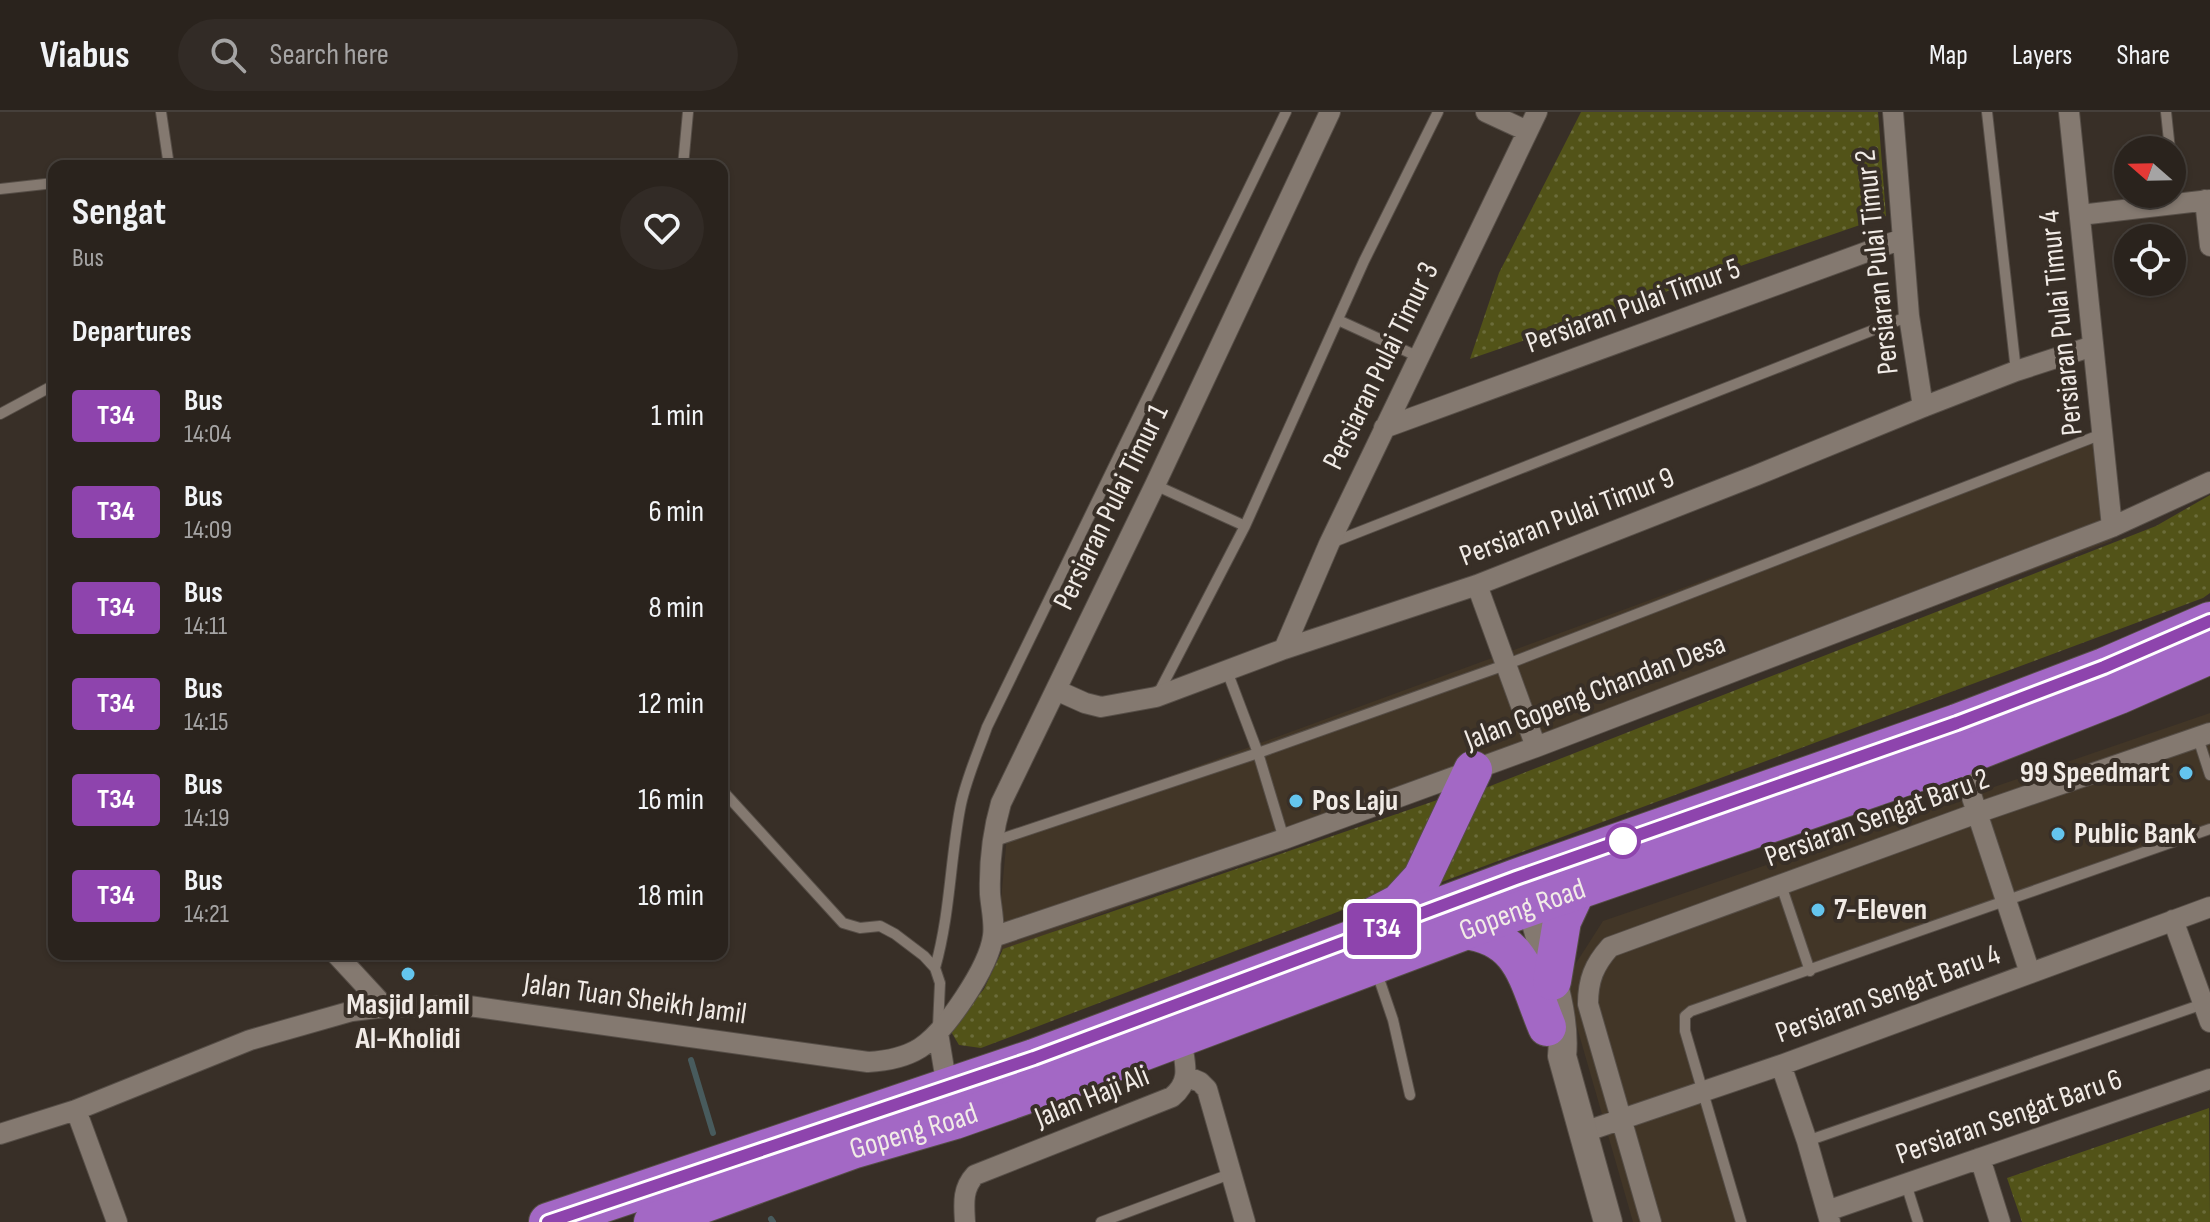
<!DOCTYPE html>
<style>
body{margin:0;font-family:"Sofia Sans Condensed",sans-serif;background:#322b26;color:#f1f3f6;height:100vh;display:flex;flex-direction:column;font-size:30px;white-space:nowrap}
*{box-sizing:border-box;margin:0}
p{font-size:26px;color:#a5a4a4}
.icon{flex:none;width:44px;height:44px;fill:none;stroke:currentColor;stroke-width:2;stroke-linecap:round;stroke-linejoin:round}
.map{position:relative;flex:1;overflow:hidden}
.drawer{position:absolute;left:48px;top:48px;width:680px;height:800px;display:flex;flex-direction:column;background:#2a231d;border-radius:16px;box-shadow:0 2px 6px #0004,0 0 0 2px #46403b}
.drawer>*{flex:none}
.badge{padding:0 16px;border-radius:6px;font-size:28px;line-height:52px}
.needle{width:52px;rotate:290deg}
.tools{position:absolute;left:2114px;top:24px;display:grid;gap:16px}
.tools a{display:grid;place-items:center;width:72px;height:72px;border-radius:50%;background:#2a231d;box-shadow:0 2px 6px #0004,0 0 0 2px #46403b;font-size:40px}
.map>.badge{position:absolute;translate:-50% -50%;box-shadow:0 0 0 4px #fff}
h2{padding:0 24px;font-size:30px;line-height:72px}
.round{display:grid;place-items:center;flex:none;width:84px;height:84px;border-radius:42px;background:#322b26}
.headline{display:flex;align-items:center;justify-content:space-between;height:136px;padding:0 24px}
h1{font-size:38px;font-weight:700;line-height:60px}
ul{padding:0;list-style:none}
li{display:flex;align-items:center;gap:24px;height:96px;padding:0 24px}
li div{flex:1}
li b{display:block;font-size:30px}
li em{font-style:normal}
li .badge{min-width:88px;font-weight:700;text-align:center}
header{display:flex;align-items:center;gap:48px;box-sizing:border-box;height:112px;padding:0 40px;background:#2a231d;border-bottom:2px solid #46403b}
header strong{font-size:38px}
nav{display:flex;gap:44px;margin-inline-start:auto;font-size:28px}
.search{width:560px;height:72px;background:#322b26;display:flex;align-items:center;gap:20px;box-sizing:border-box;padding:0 28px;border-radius:44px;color:#a5a4a4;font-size:30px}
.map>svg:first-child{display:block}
.commercial{fill:#423627}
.grass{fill:url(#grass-dots)}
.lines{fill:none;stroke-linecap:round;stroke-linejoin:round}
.stream{stroke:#485b5d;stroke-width:6}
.lane-casing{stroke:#564e47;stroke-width:12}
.street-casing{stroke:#564e47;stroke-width:22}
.secondary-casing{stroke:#564e47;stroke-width:30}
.highway-casing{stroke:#564e47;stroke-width:40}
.lane{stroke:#847970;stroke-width:10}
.street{stroke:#847970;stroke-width:20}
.secondary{stroke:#847970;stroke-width:28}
.highway{stroke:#a368c5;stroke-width:38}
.line-casing{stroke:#fff;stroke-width:18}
.line{stroke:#8e44ad;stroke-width:12}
.poi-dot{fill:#64c5ee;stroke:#382f27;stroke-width:3}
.stop-dot{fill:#fff;stroke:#8e44ad;stroke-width:4}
.labels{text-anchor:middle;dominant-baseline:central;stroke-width:8;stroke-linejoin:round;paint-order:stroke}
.street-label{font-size:30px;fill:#f1ebe6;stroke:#382f27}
.poi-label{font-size:30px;font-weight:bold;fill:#f1ebe6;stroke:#382f27;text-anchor:start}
</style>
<header>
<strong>Viabus</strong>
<div class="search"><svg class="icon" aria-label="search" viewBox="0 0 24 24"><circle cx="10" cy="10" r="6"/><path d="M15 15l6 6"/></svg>Search here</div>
<nav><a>Map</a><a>Layers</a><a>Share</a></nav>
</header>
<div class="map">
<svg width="2210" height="1110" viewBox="0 0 2210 1110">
<defs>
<pattern id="grass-dots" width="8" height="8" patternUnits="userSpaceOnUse" patternTransform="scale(2)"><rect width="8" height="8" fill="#525318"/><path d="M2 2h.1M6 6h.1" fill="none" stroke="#6b6c3a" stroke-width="1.8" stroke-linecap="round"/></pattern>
</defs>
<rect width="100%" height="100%" fill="#382f27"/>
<path class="commercial" d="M2110 319 2112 429 996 841 1007 724Z
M2210 601V715L1681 905 1739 1110H1633L1564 870 1603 809Z"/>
<path class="grass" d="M1581 0H1878L1886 104 1470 247 1499 161Z
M2210 383V481L2203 486 1431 774 1475 680 2156 414Z
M1449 684 1395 778 981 936 959 933 950 918 984 877 1003 837Z
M2209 996 2210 1110H2022L2007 1066Z"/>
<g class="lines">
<path class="stream" d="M691 948 713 1021
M771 1107 773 1110"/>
<defs>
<path id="lane" d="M161 0 169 54
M1987 0 2016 259
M2166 0 2170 38
M683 54 688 0
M2172 56 2176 90
M0 77 54 71
M1338 208 1419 245
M0 302 54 273
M1155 373 1245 414
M1331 431 1909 204
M1227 559 1258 641 1284 727
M1158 582 1245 414 1364 149 1438 0
M2198 626 2210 663
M722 678 843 811 860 816 880 814 895 822 924 844 935 856 940 871 938 915
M992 730 1258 641 1505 553 2102 322
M1781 773 1810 859
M935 856C950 803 950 750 960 697 965 669 978 641 987 615L1286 0
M1376 858 1393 908 1410 983
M1807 1029 2203 892
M1906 1072 1918 1110
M1101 1110 1230 1062
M1741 1110 1685 919V904L1691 899 2210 717"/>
<path id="street" d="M1486 0 1527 19
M1893 0 1909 204 1923 295
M2069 0 2112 415
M2205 88 2210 134
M2080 103 2210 88
M1384 316 1902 127
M1477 473 1536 635
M1284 537 1329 432 1537 0
M1056 578 1085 591 1101 595 1156 585 1284 537 1477 473 1757 363 1923 295 2016 259 2093 234
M1959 646 2030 861
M2173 808 2210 910
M993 825 1284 727 1536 635 2112 415 2210 370
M336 842 385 895
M938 921 947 975
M1781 953 1807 1029 1830 1110
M1186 964 1200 970 1207 977 1245 1110
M76 998 117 1110
M1584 1020 1781 953 2210 795
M0 1022 76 998 250 928 352 899 385 895 469 894 868 950C887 949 904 946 920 936 946 919 989 855 993 824 995 811 991 795 990 782 989 749 992 722 1001 691L1155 373 1330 0
M1980 1046 2000 1110
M1827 1099 2210 967
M965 1110C964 1092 962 1077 975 1063L1172 985C1193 968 1184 950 1181 926
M1651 1110 1588 892C1588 868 1594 853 1610 835L1977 701 2210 621"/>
<path id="secondary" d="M1531 794C1543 839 1567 898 1562 944L1608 1110"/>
<g id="highway">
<path d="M1372 805 1399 791 1422 766 1473 658"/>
<path d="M1464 818C1523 825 1527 867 1547 915"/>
<path d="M1552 869 1562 809 1576 779"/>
<path d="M548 1110 1034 946 1516 766 1957 611 2104 555 2210 509"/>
<path id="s1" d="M653 1110 855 1037 955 1008 1057 972 1515 800 1959 646 2119 583 2210 543"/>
</g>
</defs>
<use href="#lane" class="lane-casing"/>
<use href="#street" class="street-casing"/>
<use href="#secondary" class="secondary-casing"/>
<use href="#highway" class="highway-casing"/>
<use href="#lane" class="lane"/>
<use href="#street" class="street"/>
<use href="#secondary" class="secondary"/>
<use href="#highway" class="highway"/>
</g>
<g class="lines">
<defs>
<path id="line" d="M548 1110 1034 946 1516 766 1957 611 2104 555 2210 509"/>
</defs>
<use href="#line" class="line-casing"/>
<use href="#line" class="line"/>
</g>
<g class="poi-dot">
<circle cx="2186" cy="661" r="8"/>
<circle cx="1296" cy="689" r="8"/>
<circle cx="2058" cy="722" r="8"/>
<circle cx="1818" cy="798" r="8"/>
<circle cx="408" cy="862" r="8"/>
</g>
<circle class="stop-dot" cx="1623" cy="729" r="16"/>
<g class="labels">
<g class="street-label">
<text transform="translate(1877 150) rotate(-96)">Persiaran Pulai Timur 2</text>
<text transform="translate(1633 194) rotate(-20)">Persiaran Pulai Timur 5</text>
<text transform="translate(2061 211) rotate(-96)">Persiaran Pulai Timur 4</text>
<text transform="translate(1381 254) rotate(-64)">Persiaran Pulai Timur 3</text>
<text transform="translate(1111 395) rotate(-64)">Persiaran Pulai Timur 1</text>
<text transform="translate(1567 405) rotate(-21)">Persiaran Pulai Timur 9</text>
<text transform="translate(1595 580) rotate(-21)">Jalan Gopeng Chandan Desa</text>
<text transform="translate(1877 706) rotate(-20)">Persiaran Sengat Baru 2</text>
<text stroke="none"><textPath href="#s1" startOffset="924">Gopeng Road</textPath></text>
<text transform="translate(1888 882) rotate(-20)">Persiaran Sengat Baru 4</text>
<text transform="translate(635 887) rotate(8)">Jalan Tuan Sheikh Jamil</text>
<text transform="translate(1092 985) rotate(-22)">Jalan Haji Ali</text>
<text transform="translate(2009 1005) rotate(-19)">Persiaran Sengat Baru 6</text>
<text stroke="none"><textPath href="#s1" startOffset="276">Gopeng Road</textPath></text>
</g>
<g class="poi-label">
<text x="2170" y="661" text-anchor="end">99 Speedmart</text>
<text x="1312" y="689">Pos Laju</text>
<text x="2074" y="722">Public Bank</text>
<text x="1834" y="798">7-Eleven</text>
<text x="408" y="893" text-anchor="middle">Masjid Jamil<tspan x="408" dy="34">Al-Kholidi</tspan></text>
</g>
</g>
</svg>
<div class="tools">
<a><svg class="needle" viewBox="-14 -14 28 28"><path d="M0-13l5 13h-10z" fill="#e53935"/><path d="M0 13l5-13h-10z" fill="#a5a4a4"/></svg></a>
<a><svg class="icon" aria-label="locate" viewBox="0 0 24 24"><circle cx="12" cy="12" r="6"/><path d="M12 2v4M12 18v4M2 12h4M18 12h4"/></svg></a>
</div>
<b class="badge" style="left:1382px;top:817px;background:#8e44ad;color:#fff">T34</b>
<section class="drawer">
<div class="headline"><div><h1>Sengat</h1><p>Bus</p></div><a class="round"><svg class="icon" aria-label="heart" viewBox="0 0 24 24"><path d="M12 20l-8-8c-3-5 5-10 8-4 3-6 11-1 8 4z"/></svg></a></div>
<h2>Departures</h2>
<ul>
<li><span class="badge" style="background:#8e44ad;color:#fff">T34</span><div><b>Bus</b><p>14:04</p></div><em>1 min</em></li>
<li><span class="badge" style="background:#8e44ad;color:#fff">T34</span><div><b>Bus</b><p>14:09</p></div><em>6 min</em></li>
<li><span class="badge" style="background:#8e44ad;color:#fff">T34</span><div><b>Bus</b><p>14:11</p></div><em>8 min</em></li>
<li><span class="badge" style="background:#8e44ad;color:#fff">T34</span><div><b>Bus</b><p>14:15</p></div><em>12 min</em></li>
<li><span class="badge" style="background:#8e44ad;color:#fff">T34</span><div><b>Bus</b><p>14:19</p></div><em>16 min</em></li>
<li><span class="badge" style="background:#8e44ad;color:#fff">T34</span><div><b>Bus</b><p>14:21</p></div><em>18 min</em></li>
</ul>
</section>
</div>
